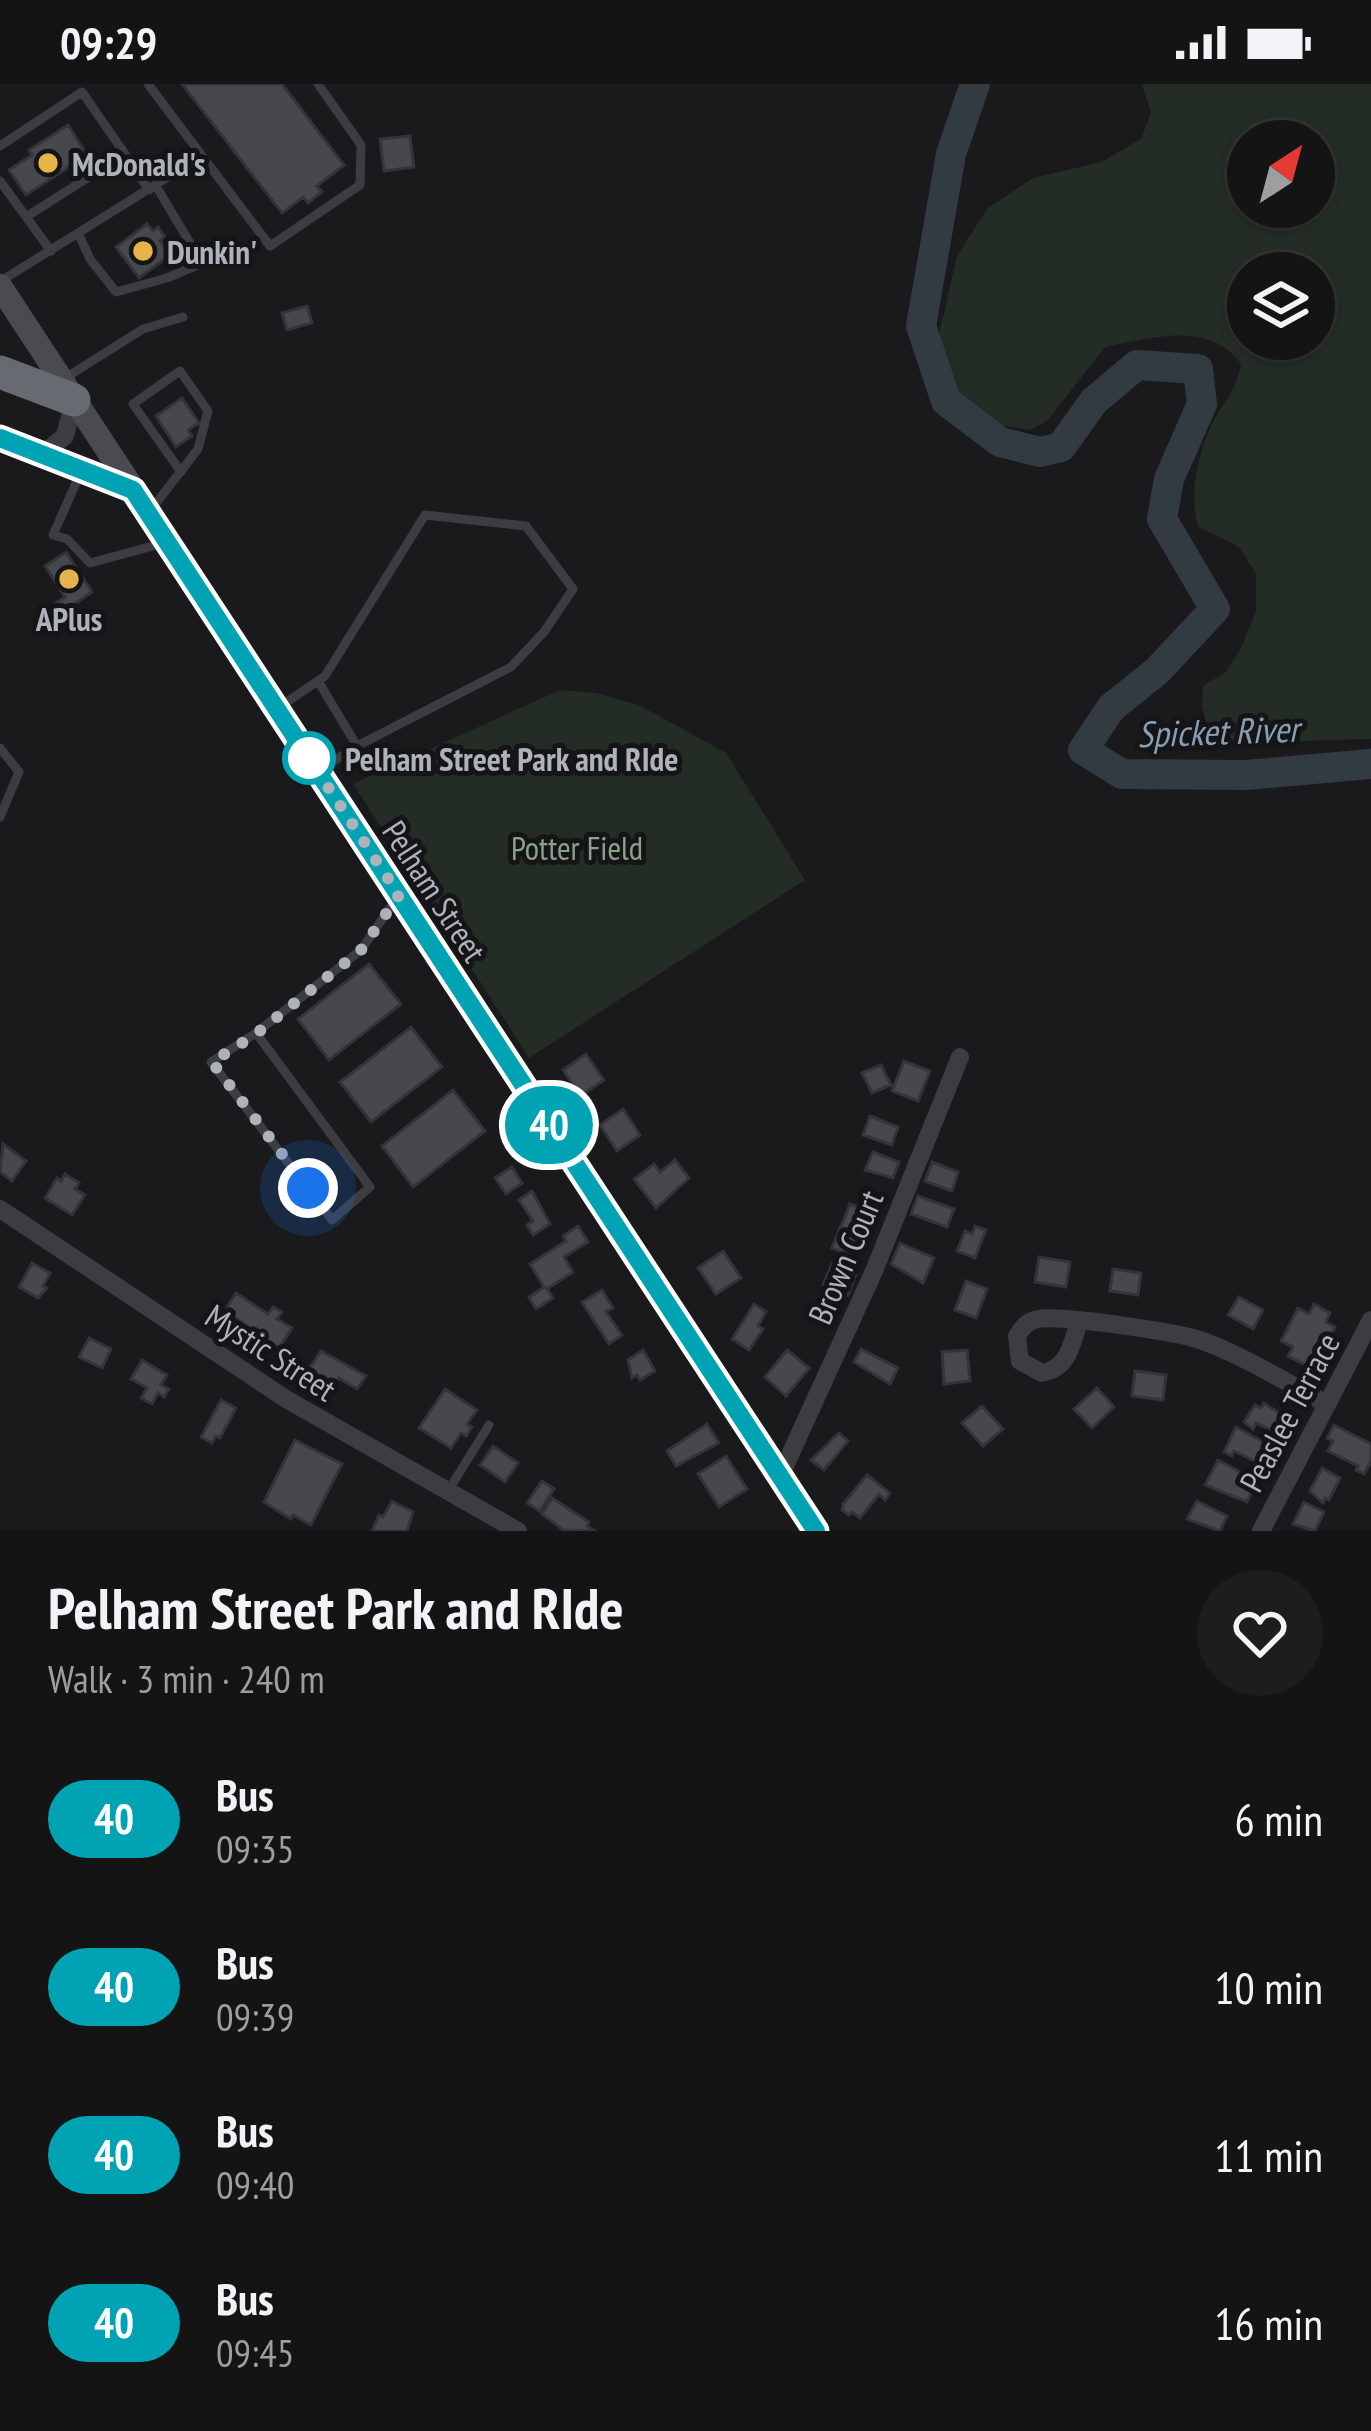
<!DOCTYPE html>
<meta charset="utf-8">
<style>
body{margin:0;font-family:"PT Sans Narrow",sans-serif;background:#1d1d1e;color:#f1f3f6;height:100vh;display:flex;flex-direction:column;font-size:45px;white-space:nowrap}
*{box-sizing:border-box;margin:0}
p{font-size:39px;color:#9d9ea0}
.icon{flex:none;width:66px;height:66px;fill:none;stroke:currentColor;stroke-width:2;stroke-linecap:round;stroke-linejoin:round}
.map{position:relative;height:1447px;overflow:hidden}
.panel{display:flex;flex-direction:column;background:#141415;flex:1}
.panel>*{flex:none}
.badge{padding:0 24px;border-radius:39px;font-size:42px;line-height:78px}
.needle{width:78px;rotate:36deg}
.controls{position:absolute;left:1227px;top:36px;display:grid;gap:24px}
.controls a{display:grid;place-items:center;width:108px;height:108px;border-radius:50%;background:#141415;box-shadow:0 3px 9px #0004,0 0 0 3px #333334;font-size:60px}
.you{position:absolute;width:60px;height:60px;margin:-30px;border:9px solid #fff;border-radius:50%;background:#1a73e8;box-shadow:0 0 0 18px #1a73e833}
.map>.badge{position:absolute;translate:-50% -50%;box-shadow:0 0 0 6px #fff}
.round{display:grid;place-items:center;flex:none;width:126px;height:126px;border-radius:63px;background:#1d1d1e}
.head{display:flex;align-items:center;justify-content:space-between;height:204px;padding:0 48px}
h1{font-size:57px;font-weight:700;line-height:90px}
ul{padding:0;list-style:none}
li{display:flex;align-items:center;gap:36px;height:168px;padding:0 48px}
li div{flex:1}
li b{display:block;font-size:45px}
li em{font-style:normal}
li .badge{min-width:132px;font-weight:700;text-align:center}
.status{display:flex;justify-content:space-between;align-items:center;height:84px;padding:0 60px;background:#141415;direction:ltr}
.status svg{height:33px;fill:currentColor}
.map>svg:first-child{display:block}
.green{fill:#242c26;fill-rule:evenodd}
.lines{fill:none;stroke-linecap:round;stroke-linejoin:round}
.river{stroke:#333b42;stroke-width:30}
.building{fill:#47484c;stroke:#343438;stroke-width:3}
.lane{stroke:#3c3c41;stroke-width:9}
.street{stroke:#3c3c41;stroke-width:18}
.secondary{stroke:#4a4b51;stroke-width:24}
.highway{stroke:#686a72;stroke-width:33}
.line-casing{stroke:#fff;stroke-width:27}
.line{stroke:#00a3b4;stroke-width:18}
.walk{stroke:#aeb2bb;stroke-width:12;stroke-dasharray:0 21.6}
.poi-dot{fill:#e4b34a;stroke:#151517;stroke-width:4.5}
.stop-dot{fill:#fff;stroke:#00a3b4;stroke-width:6}
.labels{text-anchor:middle;dominant-baseline:central;stroke-width:10;stroke-linejoin:round;paint-order:stroke}
.poi-label{font-size:33px;font-weight:bold;fill:#aeb2bb;stroke:#151517;text-anchor:start}
.stop-label{font-size:33px;font-weight:bold;fill:#aeb2bb;stroke:#151517;text-anchor:start}
.park-label{font-size:33px;fill:#87a489;stroke:#151517}
.street-label{font-size:33px;fill:#aeb2bb;stroke:#151517}
.water-label{font-size:36px;font-style:italic;fill:#889eb2;stroke:#151517}
</style>
<div class="status"><b>09:29</b><svg viewBox="0 0 49 12"><path d="M0 12V9h3v3zM5 12V6h3v6zM10 12V3h3v9zM15 12V0h3v12zM26 1h20v11H26zM47 4h2v5h-2z"/></svg></div>
<div class="map">
<svg width="1371" height="1447" viewBox="0 0 1371 1447">
<rect width="100%" height="100%" fill="#1a1a1c"/>
<path class="green" d="M1142 0H1371V655C1318 655 1265 661 1212 658L1202 623 1203 602 1226 588 1241 564 1256 527V489L1238 462 1198 443C1189 410 1197 372 1212 340 1223 318 1237 306 1241 280 1209 236 1153 254 1105 263L1047 337 1030 346 999 341 967 320 946 292 937 259 957 172 987 125 1033 94 1101 78 1141 55 1151 29ZM1248 57H1314V123H1248ZM1248 189H1314V255H1248Z
M560 606 596 609 639 621 726 669 805 796 529 974 353 700Z"/>
<g class="lines">
<path class="river" d="M975 0 951 70 921 242 946 317 1000 358 1040 368 1061 363 1094 317 1137 281 1198 285 1202 320 1169 395 1162 435 1215 525 1157 587 1111 624 1083 666 1122 690 1246 691 1371 680"/>
</g>
<path class="building" d="M182 0H282L344 81 317 102 322 108 308 119 303 113 282 129Z
M68 41 87 71 26 111 9 86 32 71 29 66Z
M410 52 414 83 384 87 380 55Z
M147 140 153 147 158 143 165 153 160 157 170 171 139 194 116 163Z
M307 222 312 239 287 246 282 229Z
M182 314 199 339 188 346 192 352 176 363 156 332Z
M66 468 92 508 61 529 55 520 65 513 45 482Z
M369 880 401 920 329 976 298 935Z
M411 943 442 983 371 1038 340 998Z
M586 970 604 996 580 1012 563 986Z
M904 977 930 987 918 1017 892 1007Z
M881 981 891 1001 872 1009 862 989Z
M453 1006 485 1047 413 1103 382 1062Z
M623 1025 640 1051 617 1067 600 1041Z
M870 1032 898 1043 892 1061 863 1051Z
M3 1060 26 1077 12 1097 0 1088Z
M873 1068 899 1078 893 1094 865 1086Z
M675 1076 689 1094 656 1124 634 1095 654 1080 660 1088Z
M932 1078 958 1088 952 1107 925 1097Z
M512 1083 522 1099 506 1110 495 1094Z
M65 1090 79 1099 75 1105 85 1111 72 1131 45 1114 57 1094 61 1097Z
M532 1107 550 1140 533 1151 527 1141 533 1137 519 1116Z
M918 1112 954 1125 947 1143 911 1130Z
M850 1120 873 1129 862 1158 856 1155 849 1171 832 1164Z
M578 1142 588 1158 564 1173 573 1188 547 1205 553 1214 536 1225 529 1213 544 1203 530 1180 566 1157 563 1152Z
M975 1142 986 1146 975 1174 957 1167 965 1147 972 1150Z
M900 1159 934 1174 923 1199 891 1180Z
M723 1167 741 1194 716 1210 698 1184Z
M1039 1173 1070 1178 1066 1203 1035 1198Z
M32 1179 50 1189 43 1202 47 1204 38 1214 19 1203Z
M832 1180 856 1190 848 1211 823 1201Z
M1113 1185 1141 1189 1138 1211 1110 1207Z
M966 1197 987 1205 976 1234 955 1226Z
M602 1206 613 1224 606 1228 622 1251 609 1260 582 1218Z
M236 1209 268 1230 273 1223 282 1228 277 1235 292 1244 279 1264 225 1227Z
M1239 1213 1263 1226 1253 1245 1228 1231Z
M754 1220 766 1228 758 1242 763 1245 749 1266 732 1255Z
M1314 1220 1330 1229 1326 1238 1335 1243 1318 1276 1311 1272 1306 1281 1288 1272 1293 1263 1281 1257 1298 1224 1309 1230Z
M89 1254 111 1265 102 1284 79 1273Z
M861 1265 898 1284 890 1300 854 1278Z
M643 1266 655 1287 640 1296 637 1291 632 1294 628 1276Z
M787 1266 809 1284 786 1312 765 1293Z
M967 1266 970 1297 944 1300 942 1268Z
M321 1267 366 1292 357 1305 339 1294 334 1301 309 1285Z
M142 1276 167 1291 161 1301 169 1305 164 1313 158 1309 152 1320 141 1314 147 1304 131 1295Z
M1135 1287 1166 1291 1163 1316 1132 1312Z
M1097 1304 1114 1323 1092 1344 1074 1325Z
M445 1305 477 1326 467 1340 472 1343 466 1352 461 1349 451 1364 419 1344Z
M221 1316 236 1324 220 1354 216 1352 212 1359 201 1353Z
M1264 1319 1290 1336 1280 1351 1256 1339 1253 1345 1244 1338 1255 1321 1261 1324Z
M982 1322 1003 1345 983 1362 962 1339Z
M707 1340 719 1359 676 1382 667 1367Z
M1334 1341 1371 1360V1377L1364 1390 1356 1386 1358 1382 1328 1367 1333 1357 1327 1354Z
M1236 1343 1274 1364 1265 1382 1234 1367 1232 1372 1224 1368Z
M839 1349 848 1357 824 1386 811 1376Z
M295 1356 342 1380 311 1441 293 1431 291 1435 264 1418Z
M493 1362 518 1379 505 1398 480 1381Z
M726 1372 747 1405 719 1423 698 1390Z
M1218 1376 1257 1397 1247 1418 1205 1401Z
M1322 1384 1340 1394 1329 1416 1325 1414 1323 1419 1310 1407Z
M867 1391 890 1409 885 1416 879 1410 860 1434 852 1428 849 1431 842 1426 843 1420Z
M542 1397 554 1405 540 1427 527 1419Z
M552 1414 589 1438 587 1442 595 1447 563 1446 542 1430Z
M392 1417 413 1428 407 1447H372L379 1431 383 1433Z
M1197 1417 1227 1432 1220 1447 1187 1435Z
M1304 1418 1324 1428 1315 1447 1293 1440Z"/>
<g class="lines">
<path class="lane" d="M148 0 270 162 360 101 361 61 318 0
M0 62 82 8 125 70 26 133
M125 70 149 106
M0 97 51 167
M79 151 90 175 116 208 167 194 202 179 156 102
M1 197 200 73
M62 296 143 245 183 233
M83 383 53 451 67 455 90 479 164 459
M150 427 198 365 208 327 180 287 133 320 181 388
M318 597 357 662
M281 622 325 592 425 431 526 442 573 505 544 548 511 583 357 662 320 686
M0 664 19 688 0 733
M256 949 211 978 332 1136 370 1103 256 949 361 866 396 815
M448 1407 489 1341"/>
<path class="street" d="M0 354 83 383 133 406
M44 369 65 352 74 316
M0 1125 286 1315 518 1447
M1079 1238C1071 1261 1069 1284 1042 1289L1020 1277 1017 1252C1022 1244 1027 1237 1038 1235 1061 1231 1179 1248 1203 1257 1246 1273 1287 1299 1327 1320
M779 1395 874 1187 960 973
M1261 1447 1371 1236"/>
<path class="secondary" d="M0 202 816 1447"/>
<path class="highway" d="M0 288 74 316"/>
</g>
<g class="lines">
<defs>
<path id="line" d="M0 354 133 406 816 1447"/>
</defs>
<use href="#line" class="line-casing"/>
<use href="#line" class="line"/>
<path class="walk" d="M308 1104 212 978 256 950 361 866 399 811 301 662 309 674"/>
</g>
<g class="poi-dot">
<circle cx="48" cy="79" r="12"/>
<circle cx="143" cy="167" r="12"/>
<circle cx="69" cy="495" r="12"/>
</g>
<circle class="stop-dot" cx="309" cy="674" r="24"/>
<g class="labels">
<g class="poi-label">
<text x="72" y="79">McDonald's</text>
<text x="167" y="167">Dunkin'</text>
<text x="69" y="534" text-anchor="middle">APlus</text>
</g>
<g class="stop-label">
<text x="345" y="674">Pelham Street Park and RIde</text>
</g>
<g class="park-label">
<text x="577" y="763">Potter Field</text>
</g>
<g class="street-label">
<text transform="translate(435 807) rotate(57)">Pelham Street</text>
<text transform="translate(845 1173) rotate(-67)">Brown Court</text>
<text transform="translate(271 1268) rotate(33)">Mystic Street</text>
<text transform="translate(1289 1328) rotate(-62)">Peaslee Terrace</text>
</g>
<g class="water-label">
<text transform="translate(1218 647) rotate(-2)">Spicket River</text>
</g>
</g>
</svg>
<div class="controls">
<a><svg class="needle" viewBox="-14 -14 28 28"><path d="M0-13l5 13h-10z" fill="#e53935"/><path d="M0 13l5-13h-10z" fill="#9d9ea0"/></svg></a>
<a><svg class="icon" aria-label="layers" viewBox="0 0 24 24"><path d="M12 4l9 5-9 5-9-5zM3 14l9 5 9-5"/></svg></a>
</div>
<div class="you" style="left:308px;top:1104px"></div>
<b class="badge" style="left:549px;top:1041px;background:#00a3b4;color:#fff">40</b>
</div>
<section class="panel">
<div class="head"><div><h1>Pelham Street Park and RIde</h1><p>Walk · 3 min · 240 m</p></div><a class="round"><svg class="icon" aria-label="heart" viewBox="0 0 24 24"><path d="M12 20l-8-8c-3-5 5-10 8-4 3-6 11-1 8 4z"/></svg></a></div>
<ul>
<li><span class="badge" style="background:#00a3b4;color:#fff">40</span><div><b>Bus</b><p>09:35</p></div><em>6 min</em></li>
<li><span class="badge" style="background:#00a3b4;color:#fff">40</span><div><b>Bus</b><p>09:39</p></div><em>10 min</em></li>
<li><span class="badge" style="background:#00a3b4;color:#fff">40</span><div><b>Bus</b><p>09:40</p></div><em>11 min</em></li>
<li><span class="badge" style="background:#00a3b4;color:#fff">40</span><div><b>Bus</b><p>09:45</p></div><em>16 min</em></li>
</ul>
</section>
